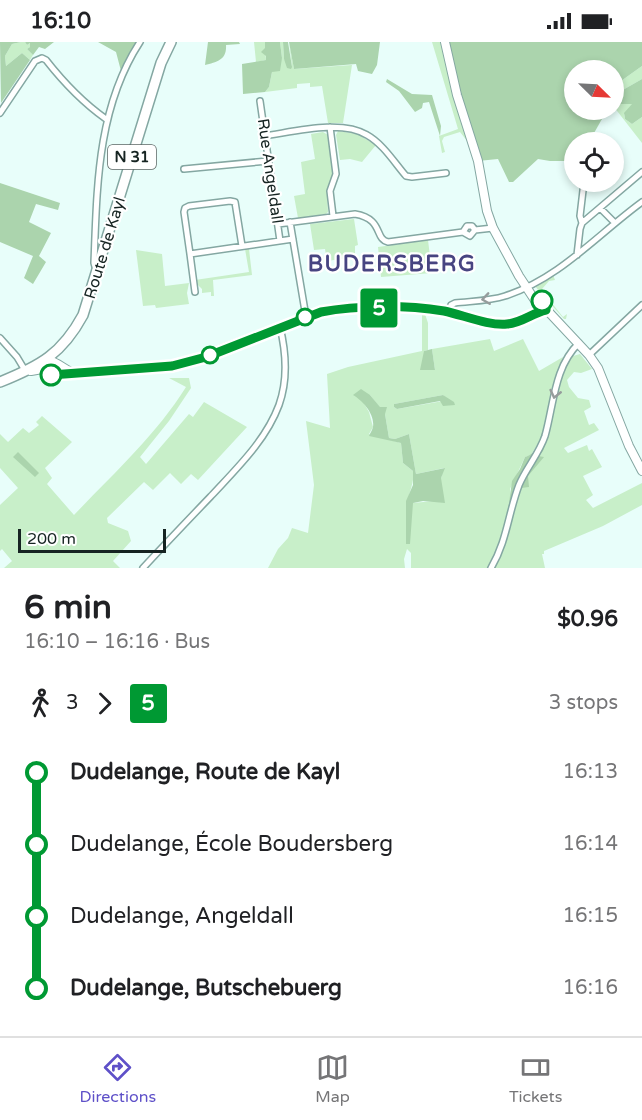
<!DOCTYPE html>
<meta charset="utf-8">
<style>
body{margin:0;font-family:"Varela Round",sans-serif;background:#f2f2f2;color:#202124;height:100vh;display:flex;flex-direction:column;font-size:22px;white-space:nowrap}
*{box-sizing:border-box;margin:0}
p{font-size:20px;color:#757577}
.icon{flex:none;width:33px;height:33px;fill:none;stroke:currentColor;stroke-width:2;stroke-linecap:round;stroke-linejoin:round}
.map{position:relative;height:526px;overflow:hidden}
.panel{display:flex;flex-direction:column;background:#fff;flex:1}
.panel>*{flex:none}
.badge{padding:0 12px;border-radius:4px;font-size:21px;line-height:39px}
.needle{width:39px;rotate:114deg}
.tools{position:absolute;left:564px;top:18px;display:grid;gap:12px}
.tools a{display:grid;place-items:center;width:60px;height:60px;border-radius:50%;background:#fff;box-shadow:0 3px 9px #0003;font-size:30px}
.scale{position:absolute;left:18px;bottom:15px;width:148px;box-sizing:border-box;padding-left:6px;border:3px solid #162422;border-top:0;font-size:16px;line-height:21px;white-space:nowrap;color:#162422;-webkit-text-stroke:4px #fff;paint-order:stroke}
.map>.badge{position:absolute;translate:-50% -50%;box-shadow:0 0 0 3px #fff}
.legs{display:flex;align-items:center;gap:9px;height:66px;padding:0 24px;font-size:20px}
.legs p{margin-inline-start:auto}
.overview{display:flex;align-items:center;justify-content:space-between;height:102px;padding:0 24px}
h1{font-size:33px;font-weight:700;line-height:45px}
ul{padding:0 24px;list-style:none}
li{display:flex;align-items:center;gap:21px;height:72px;font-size:22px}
li i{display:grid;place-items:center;width:9px;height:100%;margin:0 8px;background:currentColor}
li i::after{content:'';width:15px;height:15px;margin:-8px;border:4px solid;border-radius:50%;background:#fff}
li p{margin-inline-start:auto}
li:first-child i{background:linear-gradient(#0000 50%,currentColor 0)}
li:last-child i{background:linear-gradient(currentColor 50%,#0000 0)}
.status{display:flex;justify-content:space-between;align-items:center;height:42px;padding:0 30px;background:#fff;direction:ltr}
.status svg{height:16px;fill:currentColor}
.tab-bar{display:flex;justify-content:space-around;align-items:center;height:84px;border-top:2px solid #e0e0e0;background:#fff;font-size:16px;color:#757577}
.tab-bar a{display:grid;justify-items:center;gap:3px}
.tab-bar .active{color:#5e50c8}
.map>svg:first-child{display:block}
.green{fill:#c8efc9;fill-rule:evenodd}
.forest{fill:#abd4ad}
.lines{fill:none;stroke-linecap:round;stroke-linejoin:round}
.minor-casing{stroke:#84a7a2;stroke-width:8}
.secondary-casing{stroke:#84a7a2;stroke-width:10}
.primary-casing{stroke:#84a7a2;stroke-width:12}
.minor{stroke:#fff;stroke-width:5}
.secondary{stroke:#fff;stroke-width:8}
.primary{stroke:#fff;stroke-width:9}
.oneway{stroke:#969c9c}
.line-1-casing{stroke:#fff;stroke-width:14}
.line-1{stroke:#093;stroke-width:9}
.stop-1-dot{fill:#fff;stroke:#093;stroke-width:3}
.labels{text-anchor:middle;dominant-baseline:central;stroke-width:4.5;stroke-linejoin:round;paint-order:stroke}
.shield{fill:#fff;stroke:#5c6664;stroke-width:1.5}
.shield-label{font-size:15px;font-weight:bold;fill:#162422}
.street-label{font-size:16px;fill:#162422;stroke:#fff}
.district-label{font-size:22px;font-weight:bold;letter-spacing:1.5px;fill:#474481;stroke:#fff}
</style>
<div class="status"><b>16:10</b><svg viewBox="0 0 49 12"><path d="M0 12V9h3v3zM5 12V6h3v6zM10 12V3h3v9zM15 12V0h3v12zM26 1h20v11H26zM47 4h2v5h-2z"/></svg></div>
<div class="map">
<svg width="642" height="526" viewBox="0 0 642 526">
<rect width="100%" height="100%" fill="#e8fefa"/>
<path class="green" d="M21 0H25L27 3 30 1V5L27 7 33 13 30 18 22 11 6 24 5 14 12 2Z
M254 0H265L266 18 256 20Z
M280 0H283L284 17 292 25 289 0 294 27 352 23 343 81H328L322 44 310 45V41L297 42V46L265 50 269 45 272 30 282 16Z
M432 0H445L475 109 460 90 444 95 442 99 445 110 442 111 439 94 458 87Z
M642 24V37L614 53V44Z
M614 62H633L624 72 625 77 632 82 642 75V101L614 65Z
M338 89 357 92 376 103 362 120 350 117 340 118 336 93Z
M323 90 328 93 333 131 327 149 328 170 326 172 298 176 294 154 305 152 301 120 315 117 311 92Z
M354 177 358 203 355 204V215L327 219 325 207 314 208 310 182Z
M428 198 432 231 381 235 378 205Z
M245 207H249L252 233 213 238 214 254H211V250L202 251V247L196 241 195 238 249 230Z
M136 208 162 212 165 244 189 241 187 251 189 262 156 266 155 263 143 264Z
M553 233 555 238 549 239 542 247 554 257 551 260 563 275 567 272 566 277H564L547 258 549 255 546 252 543 254 535 244Z
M422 272H425L428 281V308L424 309 427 327 435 328 432 307 490 297 494 309 523 297 539 329 563 315 542 395 531 413 525 415 510 447 511 457 505 491 489 526H411V511L407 507 404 517 405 526H268L278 507 288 496 292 486 308 491 314 443 306 379 330 386 327 332 348 325 422 309ZM370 353 385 372 389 396 395 397 409 392 416 432 444 426 434 459 413 461 407 468C406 454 415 443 413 429L403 421 401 401 369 392 373 385 369 370 362 358ZM443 353 449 358 397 367 394 365V362Z
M580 312 592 327 581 331 574 330 567 338 569 345 578 356 589 358 591 365 584 369 589 383 594 381 599 388 564 406 568 411 587 403 589 409 592 407 602 425 583 434 593 453 586 458 593 466 642 441V463L603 484 544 509V512H542L545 526H493L508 494 518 450 549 383 565 321 573 314Z
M169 336H189L191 346 169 379 140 415 146 422 189 372 193 375 204 360 247 385 198 438 191 432 181 442 170 431 153 448 144 440 107 476 108 481 128 489 131 499 113 519 120 526H4L12 519 2 507 0 509V463L18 446 0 426V392L8 400 23 386 29 391 39 383 36 380 42 374 72 400 45 426 52 436 47 442 74 473C113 432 156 393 186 345Z"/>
<path class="forest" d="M0 0H21L12 2 5 14 6 24 22 11 30 18 1 61Z
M25 0H54L45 7 39 5 33 13 27 7 30 5V1L27 3Z
M98 0H137L121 29 116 10Z
M208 0H239L240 2 226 3C227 18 217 20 205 23Z
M265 0H280L282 16 280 29 272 30 269 45 265 50 243 52 242 22 266 18V14L261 10 265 6Z
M283 0H288L292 25 291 27 287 26 284 17Z
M289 0H380L377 23 372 32 358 29 356 22 294 27Z
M445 0H642V24L614 44V28H574V68H607L589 100H574V119H550L538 117 513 140H509L498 117 478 119Z
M387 37 412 52 432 53 441 84 440 94 429 60 423 61 422 66 415 70 399 49 386 40Z
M642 37V75L632 82 625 77 624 71 632 62H614V53Z
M0 141 60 161 58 168 36 162 29 180 51 191 39 214 46 220 33 242 24 236 33 214 0 200Z
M432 307 435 328H420L424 309Z
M361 347 370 353 380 365H387L385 372 389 396 395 397 409 392 416 432 445 426 441 436 445 461 423 459 413 461 410 502H406V459L413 443V429L403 421 401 401 369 394C370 391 372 389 373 385 375 372 363 359 353 353Z
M443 353 454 360 455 363 443 364 440 359 397 367 394 365V362Z
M545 383 551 385 543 409 538 414 544 415 528 434 529 445 521 446 523 436 508 469 512 439 520 427 525 415C541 410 539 394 545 383Z
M18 410 39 431 35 435 13 415Z"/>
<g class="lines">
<defs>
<path id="minor" d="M260 59 280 199
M0 71 35 19 42 16 46 18C64 41 82 60 106 77
M330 85 336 132 330 149 333 174
M264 94C293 90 341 77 367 93 383 102 394 120 406 134L412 135 446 131
M184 127 268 119
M600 166 615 181
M290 180 306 275
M582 181 642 130
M278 182 355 172C384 177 374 197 388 200L463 190 470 194 475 188 472 184H467L463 190
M475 188 493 186
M242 204 235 160 230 159 189 164 185 166 184 170 190 212 293 197
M190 212 195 250
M577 213 580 187 582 181 580 174 584 140
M96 228 94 221C97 145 97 66 140 0
M448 270 451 263 455 261C472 259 490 259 505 254 559 237 598 192 642 160
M0 296 17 315 26 330
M589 313 642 263
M143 526C166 501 190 476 213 452 238 425 266 398 279 363 288 338 286 310 280 285
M491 526C507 499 508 472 519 443 526 426 539 412 545 394 554 362 554 325 579 301"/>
<path id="secondary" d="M445 0 457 53 478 119 487 169 493 186 519 234 542 269
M545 266 589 313 598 326 629 404 642 429
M47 318C56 319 64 327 73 331L158 326 191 319 321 269 338 266H417L448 270 503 283 519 280 546 268
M31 329 48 326 66 330"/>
<path id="primary" d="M0 340C40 324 62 312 83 273L161 21 171 0"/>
</defs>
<use href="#minor" class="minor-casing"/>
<use href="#secondary" class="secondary-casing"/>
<use href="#primary" class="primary-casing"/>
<use href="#minor" class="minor"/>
<use href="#secondary" class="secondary"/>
<use href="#primary" class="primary"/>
</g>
<defs><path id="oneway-chevron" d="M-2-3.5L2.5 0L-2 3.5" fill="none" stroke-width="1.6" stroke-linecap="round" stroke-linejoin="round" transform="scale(1.5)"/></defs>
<g class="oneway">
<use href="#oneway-chevron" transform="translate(486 257) rotate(172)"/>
<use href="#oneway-chevron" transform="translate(555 352) rotate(103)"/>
</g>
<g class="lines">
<defs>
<path id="line-1" d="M51 333 172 324 206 315 321 270C358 263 406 263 444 269 463 273 489 284 507 282 522 281 532 271 546 268L542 259"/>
</defs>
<use href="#line-1" class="line-1-casing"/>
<use href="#line-1" class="line-1"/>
</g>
<g class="stop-1-dot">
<circle cx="542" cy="259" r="10"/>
<circle cx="305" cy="275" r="8"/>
<circle cx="210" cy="313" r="8"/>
<circle cx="51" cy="333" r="10"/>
</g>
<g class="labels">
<rect class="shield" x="108" y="103" width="48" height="24" rx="4.5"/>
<g class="shield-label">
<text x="132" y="115">N 31</text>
</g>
<g class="street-label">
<text transform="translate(270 129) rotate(82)">Rue Angeldall</text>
<text transform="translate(105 206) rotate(-73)">Route de Kayl</text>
</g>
<g class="district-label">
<text x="392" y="222">BUDERSBERG</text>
</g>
</g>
</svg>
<div class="tools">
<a><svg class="needle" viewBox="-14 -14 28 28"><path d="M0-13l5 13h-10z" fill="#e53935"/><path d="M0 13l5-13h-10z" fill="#757577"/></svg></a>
<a><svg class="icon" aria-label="locate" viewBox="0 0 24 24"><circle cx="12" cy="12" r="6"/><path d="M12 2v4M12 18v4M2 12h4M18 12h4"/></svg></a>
</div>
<div class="scale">200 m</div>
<b class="badge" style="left:379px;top:266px;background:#093;color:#fff">5</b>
</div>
<section class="panel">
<div class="overview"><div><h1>6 min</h1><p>16:10 – 16:16 · Bus</p></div><b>$0.96</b></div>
<div class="legs"><svg class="icon" aria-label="walk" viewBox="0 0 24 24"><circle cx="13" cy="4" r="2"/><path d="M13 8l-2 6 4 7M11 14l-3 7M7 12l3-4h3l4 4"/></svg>3<svg class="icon" aria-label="forward" viewBox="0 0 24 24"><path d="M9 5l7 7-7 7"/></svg><b class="badge" style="background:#093;color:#fff">5</b><p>3 stops</p></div>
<ul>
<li><i style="color:#093"></i><b>Dudelange, Route de Kayl</b><p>16:13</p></li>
<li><i style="color:#093"></i><span>Dudelange, École Boudersberg</span><p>16:14</p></li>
<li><i style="color:#093"></i><span>Dudelange, Angeldall</span><p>16:15</p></li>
<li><i style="color:#093"></i><b>Dudelange, Butschebuerg</b><p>16:16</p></li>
</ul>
</section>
<nav class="tab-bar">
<a class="active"><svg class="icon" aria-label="directions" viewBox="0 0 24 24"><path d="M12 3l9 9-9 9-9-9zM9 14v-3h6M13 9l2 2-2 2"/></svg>Directions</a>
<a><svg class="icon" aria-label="map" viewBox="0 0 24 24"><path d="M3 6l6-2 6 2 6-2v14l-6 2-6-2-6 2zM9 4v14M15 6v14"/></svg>Map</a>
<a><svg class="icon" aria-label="tickets" viewBox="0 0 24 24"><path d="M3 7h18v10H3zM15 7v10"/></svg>Tickets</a>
</nav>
